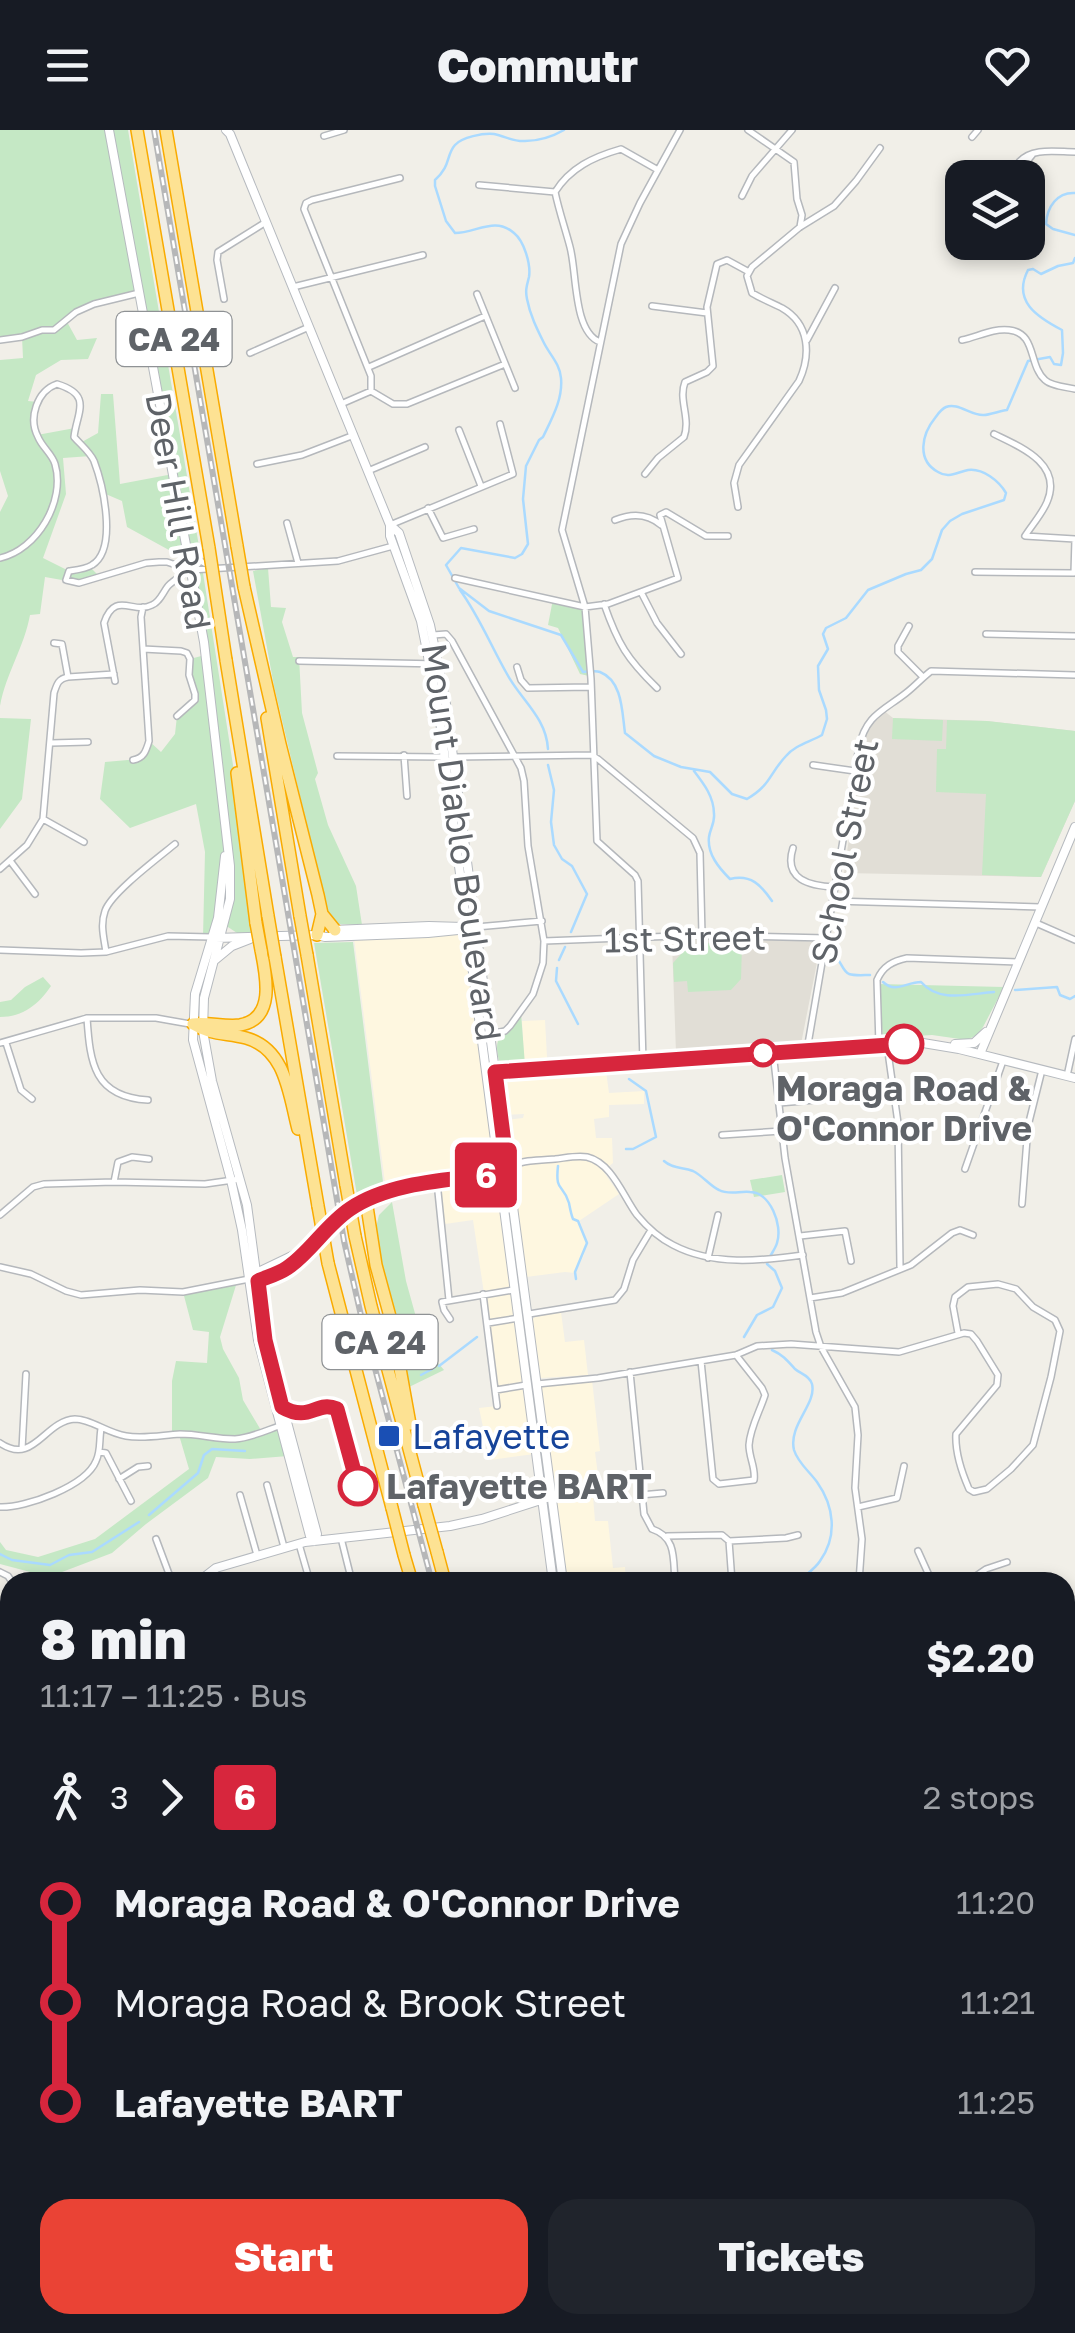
<!DOCTYPE html>
<meta charset="utf-8">
<style>
body{margin:0;font-family:"Golos Text",sans-serif;background:#20242c;color:#f1f3f6;height:100vh;display:flex;flex-direction:column;font-size:38px;white-space:nowrap}
*{box-sizing:border-box;margin:0}
p{font-size:32px;color:#9ea1a6}
.icon{flex:none;width:55px;height:55px;fill:none;stroke:currentColor;stroke-width:2;stroke-linecap:round;stroke-linejoin:round}
.map{position:relative;flex:1;overflow:hidden}
.sheet{position:absolute;left:0px;top:1442px;width:1075px;height:762px;display:flex;flex-direction:column;background:#171b24;border-radius:30px 30px 0 0;box-shadow:0 5px 15px #0003}
.sheet>*{flex:none}
.badge{padding:0 20px;border-radius:8px;font-size:35px;line-height:65px}
.buttons{position:absolute;left:945px;top:30px;display:grid;gap:20px}
.buttons a{display:grid;place-items:center;width:100px;height:100px;border-radius:20px;background:#171b24;box-shadow:0 5px 15px #0003;font-size:50px}
.map>.badge{position:absolute;translate:-50% -50%;box-shadow:0 0 0 5px #fff}
.legs{display:flex;align-items:center;gap:15px;height:110px;padding:0 40px;font-size:32px}
.legs p{margin-inline-start:auto}
.head{display:flex;align-items:center;justify-content:space-between;height:170px;padding:0 40px}
h1{font-size:55px;font-weight:800;line-height:75px}
.button{display:flex;gap:20px;margin-top:auto;padding:20px 40px}
.button a{flex:1;height:115px;border-radius:30px;background:#ea4335;color:#fff;font-size:40px;font-weight:800;line-height:115px;text-align:center}
.button a+a{background:#20242c;color:#f1f3f6}
ul{padding:0 40px;list-style:none}
li{display:flex;align-items:center;gap:35px;height:100px;font-size:38px}
li i{display:grid;place-items:center;width:15px;height:100%;margin:0 12px;background:currentColor}
li i::after{content:'';width:25px;height:25px;margin:-12px;border:8px solid;border-radius:50%;background:#171b24}
li p{margin-inline-start:auto}
li:first-child i{background:linear-gradient(#0000 50%,currentColor 0)}
li:last-child i{background:linear-gradient(currentColor 50%,#0000 0)}
header{display:flex;justify-content:space-between;align-items:center;height:130px;padding:0 40px;background:#171b24;font-size:45px;font-weight:800}
.map>svg:first-child{display:block}
.commercial{fill:#fef7e0}
.education{fill:#e1ded6}
.green{fill:#c5e8c5;fill-rule:evenodd}
.lines{fill:none;stroke-linecap:round;stroke-linejoin:round}
.stream{stroke:#aadaff;stroke-width:2.5}
.street-casing{stroke:#b5b8bc;stroke-width:8}
.secondary-casing{stroke:#b6babf;stroke-width:10}
.highway-casing{stroke:#f9ab00;stroke-width:14}
.street{stroke:#fff;stroke-width:5}
.secondary{stroke:#fff;stroke-width:8}
.highway{stroke:#fde293;stroke-width:11}
.rail-casing{stroke:#b6b7b8;stroke-width:6}
.rail{stroke:#fff;stroke-width:2.5;stroke-dasharray:8;stroke-linecap:butt}
.highway-bridge-casing{stroke:#f9ab00;stroke-width:14;stroke-linecap:butt}
.highway-bridge{stroke:#fde293;stroke-width:11}
.line-1-casing{stroke:#fff;stroke-width:22}
.line-1{stroke:#d7263d;stroke-width:15}
.stop-1-dot{fill:#fff;stroke:#d7263d;stroke-width:5}
.transit-dot{fill:#1a4fb4;stroke:#fff;stroke-width:4}
.labels{text-anchor:middle;dominant-baseline:central;stroke-width:8;stroke-linejoin:round;paint-order:stroke}
.shield{fill:#fff;stroke:#8f9295;stroke-width:2.5}
.shield-label{font-size:32px;font-weight:bold;fill:#5f6368}
.street-label{font-size:35px;fill:#5f6368;stroke:#fff}
.stop-label{font-size:35px;font-weight:bold;fill:#5f6368;stroke:#fff}
.transit-label{font-size:35px;fill:#164399;stroke:#fff;text-anchor:start}
</style>
<header><svg class="icon" aria-label="menu" viewBox="0 0 24 24"><path d="M4 6h16M4 12h16M4 18h16"/></svg>Commutr<svg class="icon" aria-label="heart" viewBox="0 0 24 24"><path d="M12 20l-8-8c-3-5 5-10 8-4 3-6 11-1 8 4z"/></svg></header>
<div class="map">
<svg width="1075" height="2203" viewBox="0 0 1075 2203">
<rect width="100%" height="100%" fill="#f1efe8"/>
<path class="commercial" d="M469 803 497 1033 492 1039 385 1053 354 808Z
M545 890 548 946 606 941 609 963 644 961V974L609 975V987L594 989 596 1008H612L613 1033 603 1041 619 1064 579 1091 586 1111 584 1125 575 1143 565 1142 526 1147 506 990 523 988 524 984 505 985 502 959 506 950 525 947 522 891Z
M491 1053 498 1056 534 1324 490 1330 479 1278 497 1276 488 1190 473 1090 445 1094 441 1059Z
M561 1182 565 1212 584 1210 588 1245 540 1248 531 1191 535 1187Z
M592 1250 600 1321 595 1322 599 1353 592 1354 595 1391H608L613 1438 625 1437 626 1452H568L539 1255Z"/>
<path class="education" d="M883 580 893 588 987 591 1075 601V671L1041 747 844 743 865 597Z
M712 807 821 812 801 914 676 922 672 813Z"/>
<path class="green" d="M0 0H128L201 428 189 431 127 397 122 371 101 362 91 326 63 328 66 364 43 428 69 441 90 437 100 447 79 453 45 447 40 484 30 485C24 518 6 543 0 576V382L8 366 0 341V230L23 228 22 207 0 210ZM139 163 173 344 120 354 113 264H101L98 303 80 313 74 302 75 298 37 305 34 284 38 272 28 271 36 245 61 230 88 229 97 208 77 210 66 190 94 174Z
M268 438 271 477 286 478 282 492 293 527H299L302 583 318 643 315 649 328 695 356 756 362 795 338 794 327 780 274 556 253 441Z
M198 439 203 443 233 635 247 758 255 807 240 805 228 797 225 790 230 769 224 736 211 807H203L205 722 196 674 130 698 100 669 105 632 139 629 149 611 161 622 175 604 177 586 195 571 189 545 190 529 205 525 191 440Z
M553 469 585 477 589 546 580 544 558 498 548 495Z
M0 588 31 589 22 669 0 699Z
M893 588 943 590 942 611 892 609Z
M947 590 987 591 1075 601V671L1041 747 982 745 986 664 936 662 937 619H946Z
M353 812 383 1052 357 1065 314 813Z
M712 813 742 815 741 849 731 860 688 862 687 851 674 852 673 833 689 815Z
M43 847 51 856C39 874 23 887 0 887V872L11 870 25 857Z
M879 854 1004 857 983 897 977 905 967 910 932 905 883 908Z
M521 883 525 935 500 934C490 899 507 911 521 883Z
M782 1045 785 1062 754 1067 750 1050Z
M392 1072 406 1151 424 1216 444 1240 407 1258 375 1102 379 1085Z
M237 1152 220 1207 223 1219 239 1248 243 1270 262 1302 280 1296 288 1326 250 1329 216 1327 208 1348 146 1394 112 1423 49 1447 0 1434V1412L6 1420 38 1427 95 1409 189 1339 179 1305H172V1251L176 1231 207 1233 209 1202 193 1200 183 1162Z
M0 1672 10 1673V1973L0 1970Z
M41 2195H409L404 2203H42Z"/>
<g class="lines">
<path class="stream" d="M564 0C552 7 540 11 525 11 513 12 505 6 494 4 483 3 462 7 455 15 446 25 451 36 435 50V56L446 91 455 103C476 103 495 86 514 103 524 111 531 134 529 147 527 155 525 160 527 169 530 185 537 199 544 213 550 225 560 234 561 248 563 269 552 288 543 307L539 310 526 336 523 369 528 414 522 424 515 428 461 418 446 435 459 458 489 481 561 505 583 542C589 542 595 540 600 542 623 551 622 583 625 603L654 626 681 637 710 642 732 664 747 669C771 655 769 644 786 626 795 615 810 612 822 605L827 589 826 580 819 560 818 536 828 519 823 504 826 498 846 488 868 460 906 444 921 440 932 429 942 400 950 391 962 384 1004 370 1006 363C999 351 983 338 968 340 957 342 949 349 938 342 916 330 922 304 935 288 938 284 941 279 946 277 958 272 971 286 984 285 989 285 1000 281 1007 280L1028 231 1050 227 1054 234 1061 235 1063 223 1062 200C1037 187 1012 171 1028 140L1033 139 1041 144 1058 136 1073 133 1075 128
M1075 63C1057 62 1047 77 1046 94L1053 99 1075 105
M460 460C479 486 491 516 507 544 521 570 546 587 548 619
M548 635 554 660 551 692 554 715 562 729 572 736 587 764 571 802
M694 641C704 654 714 667 714 684 715 693 710 699 709 707 707 724 719 738 730 749 751 744 761 755 772 771
M832 824C842 830 841 840 849 844 855 846 864 845 870 845
M559 830 565 817
M557 838 556 851 578 894
M883 852C896 864 906 852 921 852 939 873 968 864 994 862
M1015 860 1057 857 1060 865 1070 869 1075 866
M626 1019H633L656 1007 646 961 629 949
M664 1031C673 1039 682 1037 693 1041 703 1046 710 1056 719 1060 728 1065 740 1061 750 1062 770 1062 783 1095 777 1113 775 1120 769 1126 767 1134L775 1141 782 1158 773 1177 757 1185 744 1207
M558 1036C555 1063 563 1053 569 1073 570 1078 571 1084 573 1089L578 1091 587 1113 575 1142 576 1149
M772 1220C783 1225 787 1230 795 1239 801 1244 810 1246 812 1254 817 1274 788 1295 794 1320 798 1333 809 1341 817 1352 834 1376 838 1406 820 1431 815 1439 805 1445 798 1452
M439 1236 477 1207
M421 1245 434 1238
M149 1385 198 1343 204 1325 212 1319 245 1321
M0 1424 12 1430 50 1435 69 1425 92 1422 139 1392
M783 2203 787 2195"/>
<defs>
<path id="street" d="M748 0 794 32 797 69 802 85 800 97
M324 6 344 0
M972 7 978 0
M1033 24 1024 35H1020L1019 32C1032 17 1057 22 1075 22
M479 55 555 62
M742 66 752 46 792 0
M293 157 423 125
M477 164 515 258
M224 169 217 130 218 122 266 92
M652 176 707 183
M0 210 22 207 42 200H54L76 182 94 174 139 163
M807 210 835 158
M962 210C977 207 993 198 1009 200 1037 203 1028 235 1045 250 1051 256 1066 257 1075 259
M600 212C573 202 577 142 570 117 565 98 559 81 555 62 570 38 593 27 621 19L658 40
M250 223 309 197
M369 237 485 186
M371 261V246L304 79 306 73 312 70 400 48
M341 274 371 261 393 274H407L505 234
M459 300 481 356
M994 304C1021 317 1063 334 1047 372 1042 384 1032 395 1025 406L1075 409
M257 334 302 325 354 305
M368 341 425 317
M645 344 658 328 684 307C691 288 678 270 685 252L707 242 713 236 707 177 717 134 727 130 749 142
M738 377 734 353 739 335 799 251C811 225 810 194 782 178 772 173 762 169 752 163L747 146 752 137 800 97 834 76 856 51 880 18
M428 378 443 408 474 399
M615 390C632 383 647 383 661 395
M287 393 298 433
M390 395 513 344 500 294
M189 425 210 436
M0 428C37 420 66 371 55 334 52 324 42 317 38 307 28 288 37 261 57 254 93 265 77 282 74 307 81 315 90 322 94 331 103 355 118 419 92 435 86 439 76 440 69 441L66 450 79 453 146 433 159 432H167L191 440 338 431 393 416
M975 442 1074 443 1075 409
M455 448 585 477 608 474 678 448 660 385 666 382 706 406H728
M641 462 657 493 681 524
M604 474C618 514 627 529 657 558
M909 496 898 516V522L923 547
M986 504 1075 506
M433 505 446 504 452 511 521 638 524 651 528 716 544 811 543 833 533 864 510 896 505 901 490 904
M54 513 62 514 68 547
M143 519 181 521 187 523 190 529 189 545 195 564V570L177 586
M299 531 439 534
M517 537 521 550 528 558 590 557
M68 547 114 544
M115 551 104 493C115 460 133 485 152 475 160 472 163 462 168 456 174 450 181 446 188 441
M51 613 88 612
M404 625 407 666
M337 626 444 627
M455 627 592 625 598 629 693 708 700 723 702 805
M133 630C144 628 146 621 149 611L141 487 143 477
M813 635 855 641
M43 689 84 712
M793 718C783 750 810 756 835 757
M11 732 35 764
M0 739 27 715 43 689 54 563C57 554 58 549 68 547
M833 771 1040 777
M1036 793 1075 810
M476 797 542 791
M544 811 702 805 826 808
M0 820 81 823 106 822 168 806 211 807
M106 822C104 808 100 795 105 781 111 763 158 728 175 714
M87 888C90 933 94 967 148 970
M0 913 87 888H156L190 894
M6 913 21 960 32 969
M879 915 877 850C883 836 893 831 907 828L1018 832
M887 915 898 993 900 1137
M807 920 859 617C866 585 883 581 906 563 915 556 922 548 931 541L1075 545
M773 922 785 1028 816 1202 821 1217 855 1277 858 1305 855 1358 862 1409 859 1452
M643 932 638 751 635 745 597 711 591 549 585 477 562 400 621 114 640 73 680 0
M1067 946 1075 909
M779 973 815 970
M722 1005 782 1001
M509 1036C523 1030 540 1030 555 1029 565 1028 577 1025 587 1027 612 1033 623 1066 637 1085 647 1097 659 1108 673 1115 713 1136 760 1131 803 1125
M965 1039 1003 931
M114 1052 118 1032 132 1027 149 1029
M437 1052 449 1170
M1022 1074 1028 996 1042 940
M0 1085 33 1057 44 1054 114 1052 205 1054 240 1049
M800 1106 845 1101 851 1131
M708 1128 718 1085
M0 1137 31 1144 66 1161 81 1165 140 1160 183 1162 249 1149
M483 1164 497 1276
M810 1168 842 1163 911 1135 952 1103 960 1100 973 1105
M529 1184 615 1170 624 1159 633 1130 651 1100
M450 1189 444 1180 442 1172 513 1160
M488 1193 519 1188
M701 1231 713 1349 719 1354 754 1350C756 1338 749 1328 749 1315 750 1298 760 1281 765 1265L762 1258 736 1225
M630 1242 644 1384 652 1399C677 1407 673 1430 675 1452
M537 1254 598 1248 736 1225 757 1216 791 1214 899 1222 964 1203 971 1204 977 1211 998 1245 997 1255 956 1304C955 1321 962 1343 969 1359L974 1362 987 1359 1011 1339 1033 1315 1051 1247 1060 1201 1055 1190 1033 1177 1016 1159 998 1154 968 1157 955 1167 953 1176 958 1203
M496 1260 526 1255
M0 1313C34 1336 44 1291 75 1289 91 1289 107 1303 126 1306 144 1309 162 1305 180 1304 198 1304 216 1309 235 1309 250 1308 265 1301 279 1296
M22 1319 26 1244
M99 1322 106 1323 131 1371
M119 1349 138 1337 148 1336
M267 1355 284 1417
M240 1365 257 1425
M640 1365 663 1363
M0 1377C26 1378 86 1356 96 1331 101 1321 99 1310 101 1299
M858 1377 897 1368 904 1336
M667 1406 722 1405 729 1411 732 1452
M341 1408 352 1452
M156 1409 172 1452
M729 1411 786 1408 798 1405
M299 1414 310 1452
M918 1421 932 1452
M0 1442 8 1446 12 1452
M967 1452 986 1439 1007 1432
M1065 1518 1075 1508
M0 2086 10 2064
M214 2195 229 2203"/>
<path id="secondary" d="M109 0 204 512 230 736V769L204 868 203 901 212 951 247 1075 265 1210 317 1404 315 1411
M226 0 230 4 390 395 399 403 430 495 446 574 563 1452
M390 395V406L421 491 438 576 553 1452
M225 726 218 788 195 864 193 910 231 1050 242 1100 258 1210 310 1406 315 1411
M333 800 429 796 463 797
M216 808 317 805 325 807 428 803 468 799
M215 830 232 816 250 809
M955 914 974 913 986 902
M980 924 1075 697
M490 943 923 913 959 919 1075 948
M256 1143 302 1121
M256 1151C302 1139 315 1101 353 1077 392 1052 450 1050 495 1043L503 1039
M198 1452 216 1438 305 1412 450 1396 482 1389 547 1368
M0 1577 10 1570
M763 2203 765 2195
M770 2203 772 2195"/>
<path id="highway" d="M137 0 209 418
M166 0 237 416
M244 457 280 614 318 765 322 784 317 805
M226 530 268 786
M267 588 300 786
M237 643 256 793
M322 784 335 800
M307 825 346 1055
M275 827 318 1076
M193 894C210 905 227 903 246 908 286 919 289 965 298 999
M193 894C208 892 225 897 240 895 276 889 266 845 261 820
M366 1070 376 1135 392 1194 410 1294
M355 1106 371 1176 424 1375
M328 1133 392 1378
M437 1422 445 1452
M404 1425 412 1452
M520 2203 522 2195
M551 2203 553 2195"/>
</defs>
<use href="#street" class="street-casing"/>
<use href="#secondary" class="secondary-casing"/>
<use href="#highway" class="highway-casing"/>
<use href="#street" class="street"/>
<use href="#secondary" class="secondary"/>
<use href="#highway" class="highway"/>
<defs>
<path id="rail" d="M154 0 344 1111 362 1190 432 1452
M537 2203 539 2195"/>
</defs>
<use href="#rail" class="rail-casing"/>
<use href="#rail" class="rail"/>
<defs>
<path id="highway-bridge" d="M237 416 244 457
M209 418 226 530
M268 786 275 827
M300 786 307 825
M256 793 261 820
M346 1055 355 1106
M318 1076 328 1133
M424 1375 437 1422
M392 1378 404 1425"/>
</defs>
<use href="#highway-bridge" class="highway-bridge-casing"/>
<use href="#highway-bridge" class="highway-bridge"/>
</g>
<g class="lines">
<defs>
<path id="line-1" d="M358 1356 337 1279C316 1270 310 1293 282 1277L265 1210 258 1151C267 1147 278 1144 287 1138 309 1124 326 1095 350 1079 390 1052 449 1050 495 1044L507 1037 495 942 904 914"/>
</defs>
<use href="#line-1" class="line-1-casing"/>
<use href="#line-1" class="line-1"/>
</g>
<g class="stop-1-dot">
<circle cx="904" cy="914" r="18"/>
<circle cx="763" cy="923" r="12"/>
<circle cx="358" cy="1356" r="18"/>
</g>
<rect class="transit-dot" x="377" y="1294" width="24" height="24" rx="5"/>
<g class="labels">
<g class="shield">
<rect x="116.5" y="182" width="115" height="54" rx="8"/>
<rect x="322.5" y="1185" width="115" height="54" rx="8"/>
</g>
<g class="shield-label">
<text x="174" y="209">CA 24</text>
<text x="380" y="1212">CA 24</text>
</g>
<g class="street-label">
<text transform="translate(179 381) rotate(80)">Deer Hill Road</text>
<text transform="translate(462 712) rotate(82)">Mount Diablo Boulevard</text>
<text transform="translate(844 721) rotate(-79)">School Street</text>
<text transform="translate(685 808) rotate(-1)">1st Street</text>
</g>
<g class="stop-label">
<text x="904" y="958">Moraga Road &amp;<tspan x="904" dy="40">O'Connor Drive</tspan></text>
<text x="386" y="1356" text-anchor="start">Lafayette BART</text>
</g>
<g class="transit-label">
<text x="412" y="1306">Lafayette</text>
</g>
</g>
</svg>
<div class="buttons">
<a><svg class="icon" aria-label="layers" viewBox="0 0 24 24"><path d="M12 4l9 5-9 5-9-5zM3 14l9 5 9-5"/></svg></a>
</div>
<b class="badge" style="left:486px;top:1045px;background:#d7263d;color:#fff">6</b>
<section class="sheet">
<div class="head"><div><h1>8 min</h1><p>11:17 – 11:25 · Bus</p></div><b>$2.20</b></div>
<div class="legs"><svg class="icon" aria-label="walk" viewBox="0 0 24 24"><circle cx="13" cy="4" r="2"/><path d="M13 8l-2 6 4 7M11 14l-3 7M7 12l3-4h3l4 4"/></svg>3<svg class="icon" aria-label="forward" viewBox="0 0 24 24"><path d="M9 5l7 7-7 7"/></svg><b class="badge" style="background:#d7263d;color:#fff">6</b><p>2 stops</p></div>
<ul>
<li><i style="color:#d7263d"></i><b>Moraga Road &amp; O'Connor Drive</b><p>11:20</p></li>
<li><i style="color:#d7263d"></i><span>Moraga Road &amp; Brook Street</span><p>11:21</p></li>
<li><i style="color:#d7263d"></i><b>Lafayette BART</b><p>11:25</p></li>
</ul>
<div class="button"><a>Start</a><a>Tickets</a></div>
</section>
</div>
